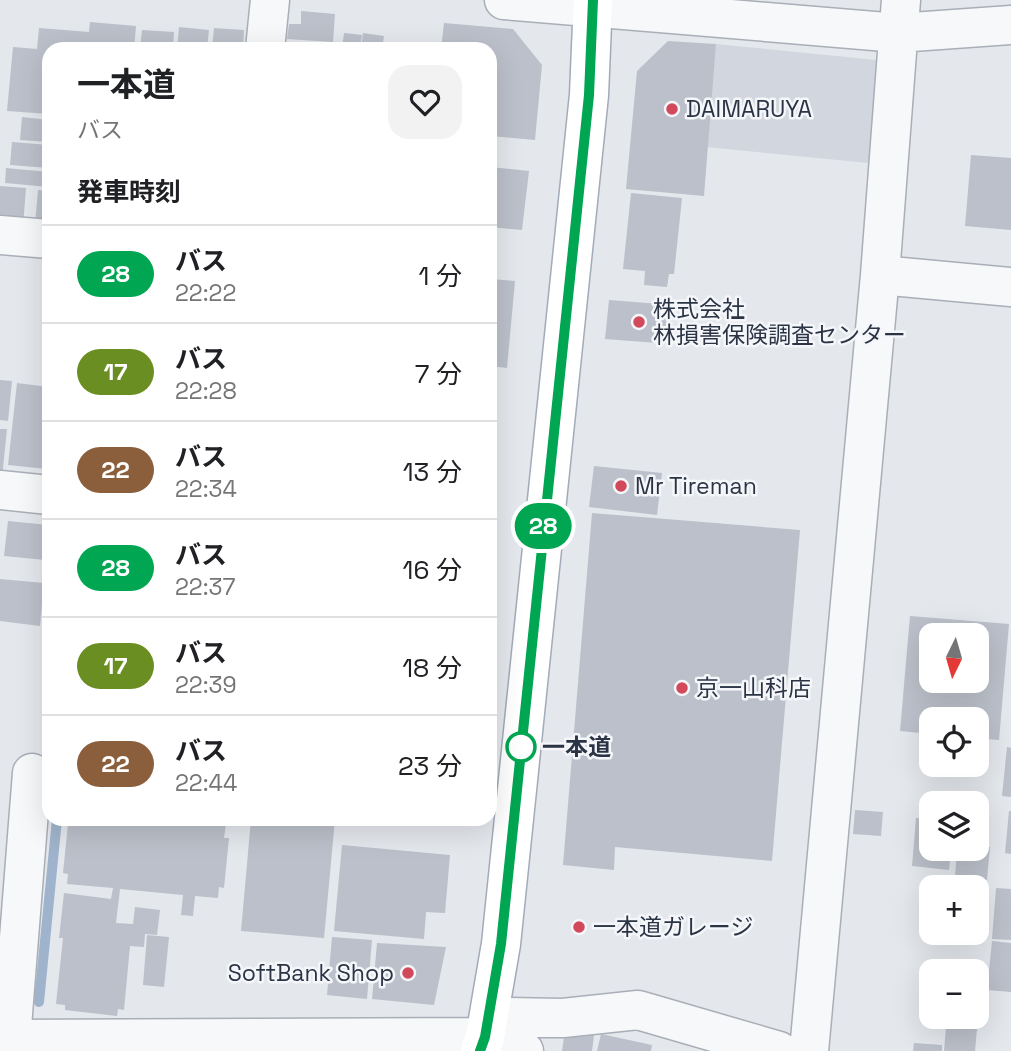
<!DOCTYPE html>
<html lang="ja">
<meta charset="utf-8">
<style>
body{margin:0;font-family:"Space Grotesk","Noto Sans JP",sans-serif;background:#f2f2f2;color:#202124;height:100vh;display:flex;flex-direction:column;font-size:26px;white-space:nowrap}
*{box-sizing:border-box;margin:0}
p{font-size:23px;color:#757577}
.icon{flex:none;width:38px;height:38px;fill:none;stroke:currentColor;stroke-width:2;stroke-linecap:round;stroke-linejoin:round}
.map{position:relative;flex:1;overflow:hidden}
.drawer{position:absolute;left:42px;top:42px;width:455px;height:784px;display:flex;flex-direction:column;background:#fff;border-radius:21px;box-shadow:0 7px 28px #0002}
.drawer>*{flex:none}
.badge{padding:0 14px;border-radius:23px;font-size:24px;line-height:46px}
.needle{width:46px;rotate:185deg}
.fabs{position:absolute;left:919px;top:623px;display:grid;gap:14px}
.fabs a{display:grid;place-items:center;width:70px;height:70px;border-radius:14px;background:#fff;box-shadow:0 7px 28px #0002;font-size:35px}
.map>.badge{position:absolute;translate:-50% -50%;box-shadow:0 0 0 4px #fff}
h2{padding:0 35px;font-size:26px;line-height:63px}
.round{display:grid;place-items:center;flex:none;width:74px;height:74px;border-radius:21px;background:#f2f2f2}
.headline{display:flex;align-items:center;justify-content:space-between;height:119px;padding:0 35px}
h1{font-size:33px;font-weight:700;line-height:52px}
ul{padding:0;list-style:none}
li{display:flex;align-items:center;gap:21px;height:98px;padding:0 35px;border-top:2px solid #e0e0e0}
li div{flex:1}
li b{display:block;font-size:26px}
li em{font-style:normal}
li .badge{min-width:77px;font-weight:700;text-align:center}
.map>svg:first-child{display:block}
.built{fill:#d2d6de}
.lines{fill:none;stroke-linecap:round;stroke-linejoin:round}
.stream{stroke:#9fb4cc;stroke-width:10}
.building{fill:#bbc0ca;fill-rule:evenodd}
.minor-casing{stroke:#a9aeb7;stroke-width:41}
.major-casing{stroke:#a3abb8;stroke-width:41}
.minor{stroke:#f7f8fa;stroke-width:38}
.major{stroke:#fff;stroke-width:38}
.line-casing{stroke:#fff;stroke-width:16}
.line{stroke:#00a651;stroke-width:10}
.poi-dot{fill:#d1495b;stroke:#f4f6f9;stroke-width:2.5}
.stop-dot{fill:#fff;stroke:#00a651;stroke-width:3.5}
.labels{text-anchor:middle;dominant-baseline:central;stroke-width:5;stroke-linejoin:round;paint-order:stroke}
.poi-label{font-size:23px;fill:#2b3445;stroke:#f4f6f9;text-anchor:start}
.stop-label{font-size:23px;font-weight:bold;fill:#2b3445;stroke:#f4f6f9;text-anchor:start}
</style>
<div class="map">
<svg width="1011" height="1051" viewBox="0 0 1011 1051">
<rect width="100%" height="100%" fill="#e4e7ec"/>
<path class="built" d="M716 44 896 62 888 165 707 147Z"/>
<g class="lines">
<path class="stream" d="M39 1002 57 819"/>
</g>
<path class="building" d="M301 11 335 14 333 42 287 39 289 24H301Z
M90 22 136 26 134 49H49V114L7 111 13 47 37 49 39 28 89 32Z
M444 23 513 29 542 65 535 140 490 136V49H441Z
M179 27 209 30 207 49H177Z
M214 28 244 30 243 49H212Z
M142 30 174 32 173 49H140Z
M344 33 362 35 360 49H342Z
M363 33 384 36 382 49H361Z
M668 41 716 44 704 196 626 189 637 71Z
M292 43 332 46 331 49H292Z
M22 117 49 120V142L20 140Z
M12 142 49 145V168L10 165Z
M971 155 1011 158V230L965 226Z
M490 167 529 171 522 230 490 227Z
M6 168 49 172V187L5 183Z
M0 186 26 188 23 226 0 224Z
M38 190 49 191V225L35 224Z
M631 193 682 198 674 274H669L667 287 644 285 645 271 623 269Z
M490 279 515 281 507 368 490 366Z
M609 300 673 305 670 344 605 339Z
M0 380 12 381 8 421 0 420Z
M17 383 49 387 47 469 8 465Z
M0 429H7L2 478H0Z
M594 466 662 473 657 515 589 507Z
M490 480 496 481 492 526H490Z
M592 513 800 530 772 861 615 847 614 870 563 865Z
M8 521 48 525 45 560 4 556Z
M0 579 44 583 40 626 0 621Z
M910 616 1009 624 999 740 976 738V719H931V734L900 731ZM931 635H976V681H931Z
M1007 747 1011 748V797L1002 796Z
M855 810 883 812 881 836 853 834Z
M1009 811H1011V854L1005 853Z
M916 818 931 819V849H951L949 870 912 866Z
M73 819H174L226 824 224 838H229L224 888 219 887 218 898 195 896 193 916 181 915 183 895 120 889 116 923 133 924 135 907 160 910 157 935 145 934 144 947 130 946 124 1010 118 1009 117 1016 65 1010V1005L56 1004 63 938H59L64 893 111 899 113 888 67 884 68 874 63 873 68 824 73 825Z
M251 819H335L324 938 241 931Z
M342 845 450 855 445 913 426 912 424 939 334 931Z
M976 846 990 847 987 880 955 877 957 849H976Z
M996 888 1011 889V940L992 939Z
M147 935 169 937 164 987 143 985Z
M332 937 372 940 367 999 327 995Z
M992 941 1011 943V992L987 990Z
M377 943 446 947 434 1005 372 999Z
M946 1027 977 1029 975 1051H944Z
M565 1030 594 1035 592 1051H562Z
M601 1034 652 1045 651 1051H597Z
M914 1043 942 1045V1051H913Z"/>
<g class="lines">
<defs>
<path id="minor" d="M504 0 898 33 1011 25
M265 49 270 0
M0 235 49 239
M880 275 1011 287
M0 490 49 495
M485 1037 503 1017 563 1018 638 1010 779 1051
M0 1039 485 1037 524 1051
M11 1039 32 773
M809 1051 880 275 901 0"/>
<path id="major" d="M480 1051 485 1037 501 944 589 95 593 0"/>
</defs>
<use href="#minor" class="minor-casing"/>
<use href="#major" class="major-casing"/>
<use href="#minor" class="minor"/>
<use href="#major" class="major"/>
</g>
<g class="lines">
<defs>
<path id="line" d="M480 1051 485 1037 501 944 589 95 593 0"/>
</defs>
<use href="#line" class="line-casing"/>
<use href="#line" class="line"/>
</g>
<g class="poi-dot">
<circle cx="672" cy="109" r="7"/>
<circle cx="639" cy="322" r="7"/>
<circle cx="621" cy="486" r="7"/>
<circle cx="682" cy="688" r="7"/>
<circle cx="579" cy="927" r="7"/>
<circle cx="408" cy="973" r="7"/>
</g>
<circle class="stop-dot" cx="521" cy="747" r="14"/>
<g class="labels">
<g class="poi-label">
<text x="686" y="109">DAIMARUYA</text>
<text x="653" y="309">株式会社<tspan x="653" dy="26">林損害保険調査センター</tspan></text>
<text x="635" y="486">Mr Tireman</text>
<text x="696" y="688">京一山科店</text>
<text x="593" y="927">一本道ガレージ</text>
<text x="394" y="973" text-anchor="end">SoftBank Shop</text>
</g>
<g class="stop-label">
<text x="542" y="747">一本道</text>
</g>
</g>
</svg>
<div class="fabs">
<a><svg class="needle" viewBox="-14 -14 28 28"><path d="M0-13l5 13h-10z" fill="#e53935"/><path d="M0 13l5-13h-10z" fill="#757577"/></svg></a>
<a><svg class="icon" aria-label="locate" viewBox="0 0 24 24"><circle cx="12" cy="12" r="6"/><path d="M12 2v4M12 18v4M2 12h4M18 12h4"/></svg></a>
<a><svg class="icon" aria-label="layers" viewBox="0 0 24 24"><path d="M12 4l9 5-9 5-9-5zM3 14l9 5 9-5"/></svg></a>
<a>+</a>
<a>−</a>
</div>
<b class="badge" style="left:543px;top:526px;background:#00a651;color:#fff">28</b>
<section class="drawer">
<div class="headline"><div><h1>一本道</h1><p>バス</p></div><a class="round"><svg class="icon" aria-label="heart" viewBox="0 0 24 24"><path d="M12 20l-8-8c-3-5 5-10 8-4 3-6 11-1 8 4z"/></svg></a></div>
<h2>発車時刻</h2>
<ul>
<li><span class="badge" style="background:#00a651;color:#fff">28</span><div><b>バス</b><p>22:22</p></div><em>1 分</em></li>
<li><span class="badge" style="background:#6b8e23;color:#fff">17</span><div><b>バス</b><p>22:28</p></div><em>7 分</em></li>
<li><span class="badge" style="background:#8b5e3c;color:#fff">22</span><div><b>バス</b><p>22:34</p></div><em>13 分</em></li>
<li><span class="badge" style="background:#00a651;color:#fff">28</span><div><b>バス</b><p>22:37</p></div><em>16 分</em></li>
<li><span class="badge" style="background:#6b8e23;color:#fff">17</span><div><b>バス</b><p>22:39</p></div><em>18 分</em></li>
<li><span class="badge" style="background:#8b5e3c;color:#fff">22</span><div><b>バス</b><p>22:44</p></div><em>23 分</em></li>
</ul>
</section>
</div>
